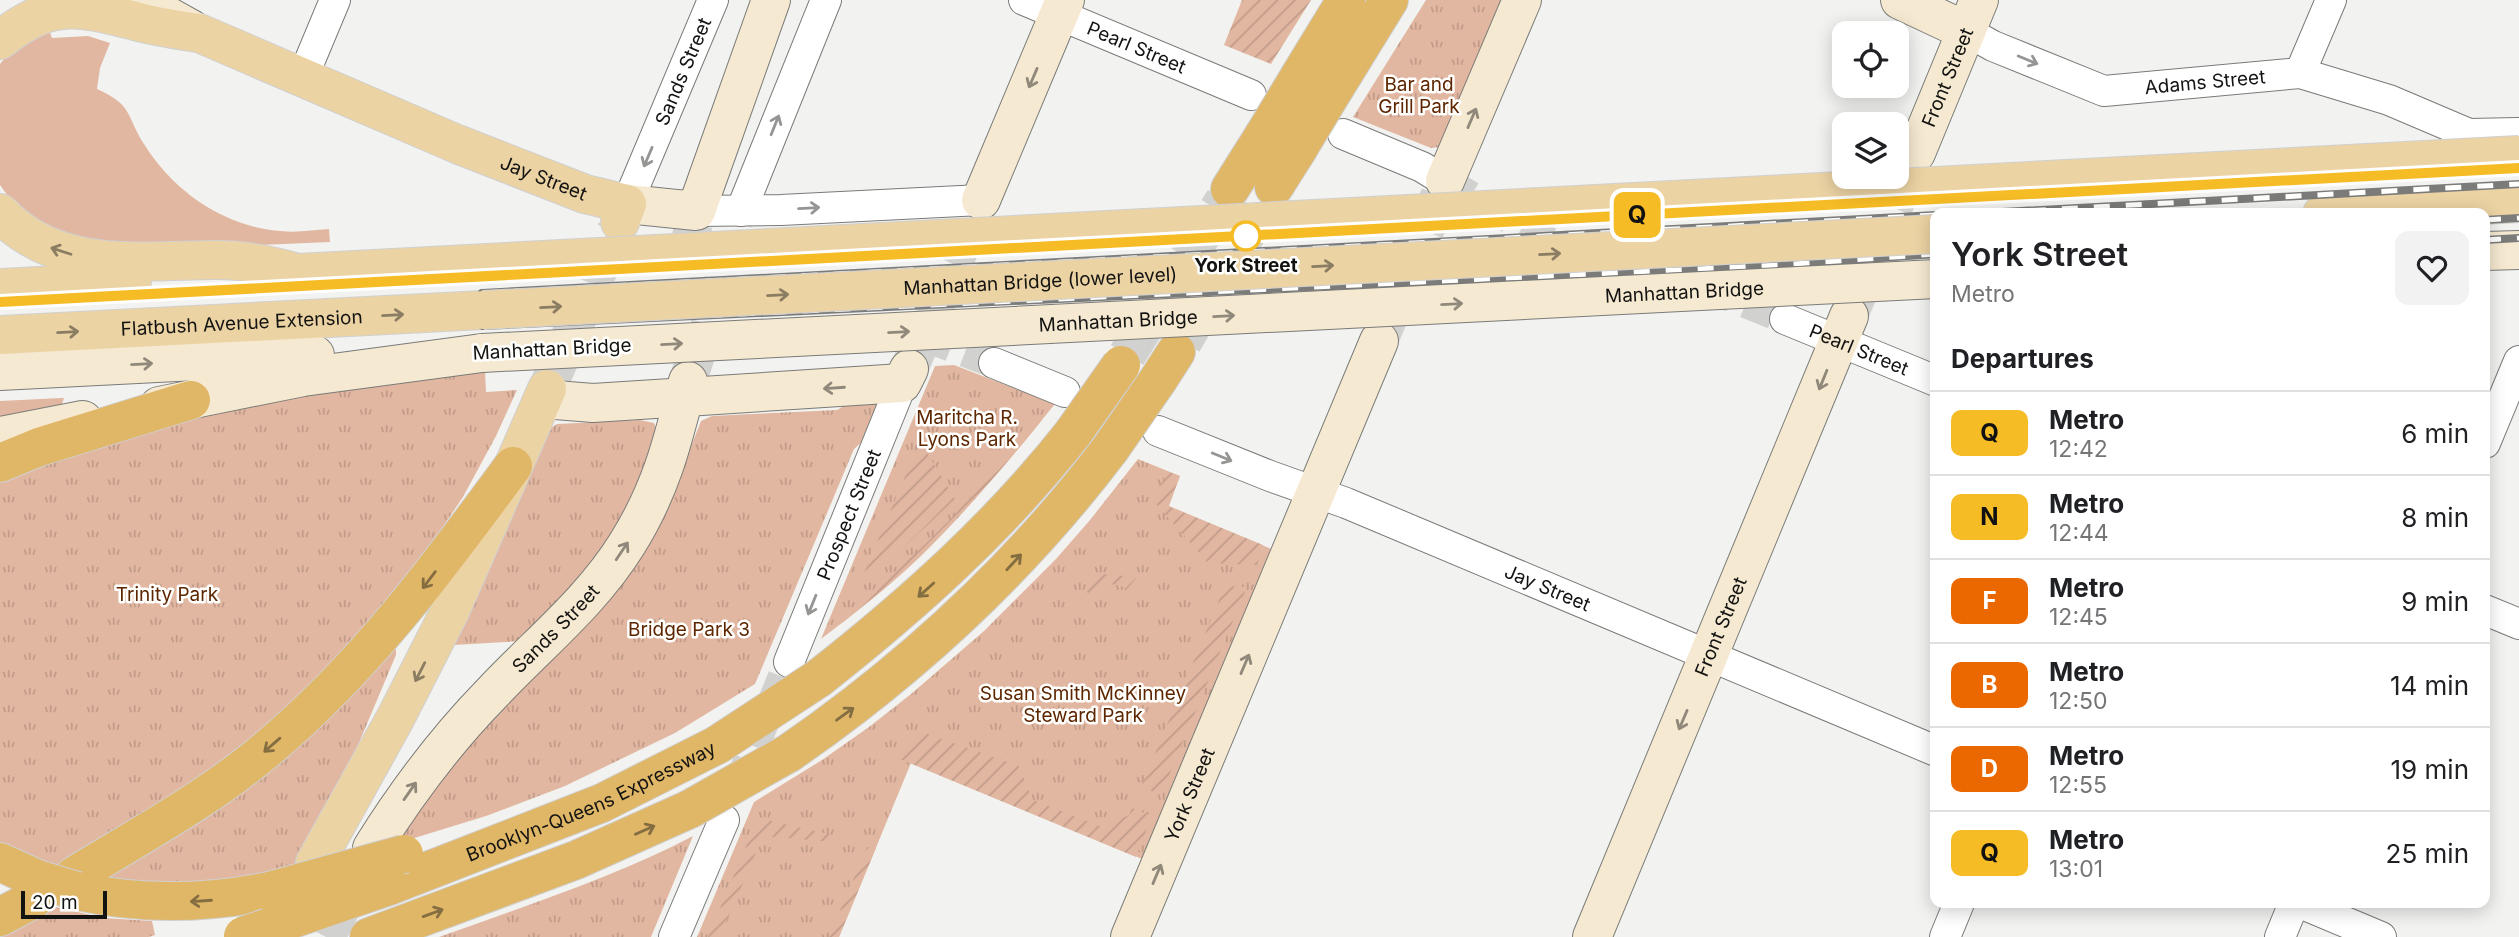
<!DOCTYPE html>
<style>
body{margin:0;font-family:Inter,sans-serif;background:#f2f2f2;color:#202124;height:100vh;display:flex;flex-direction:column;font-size:26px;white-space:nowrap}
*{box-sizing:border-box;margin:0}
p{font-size:23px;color:#757577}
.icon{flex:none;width:38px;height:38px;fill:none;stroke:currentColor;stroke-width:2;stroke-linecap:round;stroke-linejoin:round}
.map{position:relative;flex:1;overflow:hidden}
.side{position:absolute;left:1930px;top:208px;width:560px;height:700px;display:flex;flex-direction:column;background:#fff;border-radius:14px;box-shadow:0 4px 18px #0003}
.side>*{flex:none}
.badge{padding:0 14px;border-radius:10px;font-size:24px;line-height:46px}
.controls{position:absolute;left:1832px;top:21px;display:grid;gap:14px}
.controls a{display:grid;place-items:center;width:77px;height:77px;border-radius:14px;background:#fff;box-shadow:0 4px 18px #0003;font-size:35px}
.scale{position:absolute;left:21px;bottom:18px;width:86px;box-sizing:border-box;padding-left:7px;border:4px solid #131312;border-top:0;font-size:19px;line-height:24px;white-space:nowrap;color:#131312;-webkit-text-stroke:5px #fffffe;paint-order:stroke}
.map>.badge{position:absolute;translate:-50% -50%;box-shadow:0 0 0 4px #fff}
h2{padding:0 21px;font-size:26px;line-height:63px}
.round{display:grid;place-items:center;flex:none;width:74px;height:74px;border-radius:14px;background:#f2f2f2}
.overview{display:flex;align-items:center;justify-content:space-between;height:119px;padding:0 21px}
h1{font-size:33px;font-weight:600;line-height:52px}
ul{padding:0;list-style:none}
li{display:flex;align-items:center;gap:21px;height:84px;padding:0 21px;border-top:2px solid #e0e0e0}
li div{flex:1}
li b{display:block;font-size:26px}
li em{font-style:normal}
li .badge{min-width:77px;font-weight:700;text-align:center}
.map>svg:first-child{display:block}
.grass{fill:#e2b7a1}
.park{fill:url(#park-tufts)}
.garden{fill:url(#garden-furrows)}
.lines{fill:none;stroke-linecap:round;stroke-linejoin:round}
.street-tunnel{stroke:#d1d1cf;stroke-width:30;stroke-dasharray:30 15;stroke-linecap:butt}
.secondary-tunnel{stroke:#d1d1cf;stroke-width:38;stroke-dasharray:38 19;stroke-linecap:butt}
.primary-tunnel{stroke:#d1d1cf;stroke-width:38;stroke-dasharray:38 19;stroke-linecap:butt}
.highway-tunnel{stroke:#d1d1cf;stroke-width:38;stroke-dasharray:38 19;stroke-linecap:butt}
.street-casing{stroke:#7a7b78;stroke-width:32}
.secondary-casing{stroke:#7a7b78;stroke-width:40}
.primary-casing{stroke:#d0d0d0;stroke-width:40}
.highway-casing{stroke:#d0d0d0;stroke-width:40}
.street{stroke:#fff;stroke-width:30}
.secondary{stroke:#f6e9d1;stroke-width:38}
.primary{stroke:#ecd3a4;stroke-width:38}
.highway{stroke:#e0b667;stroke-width:38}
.rail-casing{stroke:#7b7c7a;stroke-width:8}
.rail{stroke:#fffffe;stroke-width:5;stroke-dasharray:16;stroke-linecap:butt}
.secondary-bridge-casing{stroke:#7a7b78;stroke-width:40;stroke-linecap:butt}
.primary-bridge-casing{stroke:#d0d0d0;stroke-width:40;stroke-linecap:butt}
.highway-bridge-casing{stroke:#d0d0d0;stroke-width:40;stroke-linecap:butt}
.secondary-bridge{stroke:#f6e9d1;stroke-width:38}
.primary-bridge{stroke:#ecd3a4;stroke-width:38}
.highway-bridge{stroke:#e0b667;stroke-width:38}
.oneway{stroke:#959594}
.oneway2{stroke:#90897b}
.oneway3{stroke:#8a7d62}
.oneway4{stroke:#846d41}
.line-casing{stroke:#fff;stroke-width:16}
.line{stroke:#f6bc26;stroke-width:10}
.stop-dot{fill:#fff;stroke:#f6bc26;stroke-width:3.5}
.labels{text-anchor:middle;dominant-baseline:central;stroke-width:5;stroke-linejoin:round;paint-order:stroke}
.street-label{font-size:19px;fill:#131312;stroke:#fffffe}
.park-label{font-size:19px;fill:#5d2601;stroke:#fffffe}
.stop-label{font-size:19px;font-weight:bold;fill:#131312;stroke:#fffffe}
</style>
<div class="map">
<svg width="2519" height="937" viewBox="0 0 2519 937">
<defs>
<pattern id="park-tufts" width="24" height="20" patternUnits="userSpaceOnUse" patternTransform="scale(1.75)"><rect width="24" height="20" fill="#e2b7a1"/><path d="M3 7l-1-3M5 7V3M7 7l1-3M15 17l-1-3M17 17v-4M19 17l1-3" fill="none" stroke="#c19c8a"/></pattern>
<pattern id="garden-furrows" width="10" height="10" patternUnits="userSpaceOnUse" patternTransform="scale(1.75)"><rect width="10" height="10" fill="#e2b7a1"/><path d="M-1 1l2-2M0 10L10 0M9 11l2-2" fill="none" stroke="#c19c8a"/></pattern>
</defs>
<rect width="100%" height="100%" fill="#f2f3f0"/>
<path class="grass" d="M48 27 52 38 88 36 110 43 100 68 97 89C134 106 125 114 144 144 173 191 224 227 281 231 297 233 313 230 329 229L330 242 125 251 45 230 10 199 0 185V64L13 48Z
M61 398H64L62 404 0 419V401Z"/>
<path class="park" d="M1426 0H1506L1439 147 1431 148 1353 117Z
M954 365 1055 404C1012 457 969 509 920 557 889 587 855 613 821 639L935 366Z
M485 372 486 392 517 390 496 436 463 497 420 561 305 694 188 788 54 870 0 844V478L212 410 414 378Z
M880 402 869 436 854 449 755 684 675 733 565 786 486 816 395 844 412 815 672 495 701 421 712 416 837 410 847 404Z
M640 420 654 423 661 440 605 550 522 641 454 645 493 562 546 431 557 424Z
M1138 459 1180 476 1169 506 1276 551 1147 861 911 763 839 937H697L754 802 822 760 869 727 911 694 984 631 1056 559 1090 520Z
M393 648 396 650V655L353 757 300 867 195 887 94 881Z
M693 836 651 937H439C524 906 613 878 693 836Z
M52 906 104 918 152 921 155 935 149 937H0Z"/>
<path class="garden" d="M1242 0H1311L1271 64 1224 45Z
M1037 419 1042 420C982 495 918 563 842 623L845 614 914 555 950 520Z
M920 441 955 499 856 592Z
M1169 472 1180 476 1168 506 1263 545 1257 565 1208 563 1157 505 1155 493Z
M1102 574 1137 577 1127 589C1112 581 1102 584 1091 596L1086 591Z
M1225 586 1247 587 1161 795 1141 787Z
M925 733 1019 766 1033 800 1102 827 1129 815 1132 808 1152 816 1136 857 895 757Z
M758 818 837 836 833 842 763 836 720 937H708Z
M867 847 876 848 839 937H829Z"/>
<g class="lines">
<path class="street-tunnel" d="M1445 181 1551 243 1575 247
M1620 255 1635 258 1785 319
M923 336 994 363
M697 352 741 211
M737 788 789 662"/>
<path class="secondary-tunnel" d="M1850 313 1914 158
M1381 336 1444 185
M909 369 977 208
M690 374 697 352 687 276V258L696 211
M326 937 356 880"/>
<path class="primary-tunnel" d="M547 389 616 230"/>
<path class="highway-tunnel" d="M1183 342 1268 198
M1127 355 1224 200"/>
<defs>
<g id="street">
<path id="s1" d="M1024 0 1251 95"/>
<path id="s2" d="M1966 31 1993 46 2104 91 2300 73 2389 100 2469 134 2519 133"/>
<path d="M2300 73 2331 0"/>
<path d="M302 79 335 0"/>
<path d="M1343 134 1422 167 1445 181"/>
<path id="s3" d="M627 204 713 0"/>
<path d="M696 211 781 210 981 200"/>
<path d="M741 211 826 0"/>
<path id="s4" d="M1785 319 1936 381"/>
<path d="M994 363 1065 392"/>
<path id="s5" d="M1158 431 1270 476 1346 503 1936 751"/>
<path d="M2485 443 2519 361"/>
<path d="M2485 610 2519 624"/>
<path id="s6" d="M789 662 902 383"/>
<path d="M2300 903 2381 937"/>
<path d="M674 937 724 820"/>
<path d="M1945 937 1959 903"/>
<path d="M2280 937 2294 903"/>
</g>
<g id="secondary">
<path d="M139 0 191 29"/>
<path d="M1900 0 1966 31"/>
<path id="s7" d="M1916 153 1979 0"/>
<path d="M1445 181 1522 0"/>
<path d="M981 200 1065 0"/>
<path d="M627 204 696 211 771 0"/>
<path d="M2485 251 2519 250"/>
<path d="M0 371 315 355"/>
<path d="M543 399 593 403 902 383 909 369"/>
<path d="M159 406 303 377 482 353"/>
<path d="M0 436 83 420"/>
<path id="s8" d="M372 848C407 792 446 740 492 693 538 644 591 602 627 544 661 490 673 441 688 381"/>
<path id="s9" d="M1130 937 1379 341"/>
<path id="s10" d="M1592 937 1849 316"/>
</g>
<g id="primary">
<path id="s11" d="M0 40C50 0 77 6 135 21 156 27 178 30 199 33L457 144 585 194 627 204 620 222"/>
<path d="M0 213C56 273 139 261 213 260 242 259 270 265 298 273"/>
<path d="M2322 214 2519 203"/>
<path d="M0 288 132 281"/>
<path id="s12" d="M0 335 483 310"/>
<path d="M315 863 396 717 450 611 547 389"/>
</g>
<g id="highway">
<path d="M1299 77 1346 0"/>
<path d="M1333 91 1389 0"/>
<path d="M1274 187 1298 149"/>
<path d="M1230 189 1264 135"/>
<path d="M1158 380 1176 352"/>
<path d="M0 463 39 447 191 400"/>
<path d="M819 678C913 604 999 527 1073 433"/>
<path d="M789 753C912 668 1021 567 1111 448"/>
<path d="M0 862 37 879"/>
<path d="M74 876C139 836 208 799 266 750 364 668 438 568 513 466"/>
<path id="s13" d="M389 886 602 803 717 745"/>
<path d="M77 891C141 905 205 904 269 891"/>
<path d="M0 917 34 899"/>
<path d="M369 937 576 860 690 809"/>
</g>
</defs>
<use href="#street" class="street-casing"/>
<use href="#secondary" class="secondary-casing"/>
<use href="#primary" class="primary-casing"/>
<use href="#highway" class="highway-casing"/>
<use href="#street" class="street"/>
<use href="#secondary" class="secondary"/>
<use href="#primary" class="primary"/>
<use href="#highway" class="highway"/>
<defs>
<path id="rail" d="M1966 214 2519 184
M2485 220 2519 218
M2485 240 2519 238
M481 276 2519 168
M482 293 1936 215
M483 326 1781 265 1936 254
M483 341 1936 268"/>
</defs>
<use href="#rail" class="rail-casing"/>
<use href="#rail" class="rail"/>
<defs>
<g id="secondary-bridge">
<path id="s14" d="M482 353 1936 279"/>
</g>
<g id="primary-bridge">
<path d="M298 273 2519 155"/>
<path id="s15" d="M483 310 1936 234"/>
</g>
<path id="highway-bridge" d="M1264 135 1299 77
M1298 149 1333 91
M1073 433 1121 365
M1111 448 1158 380
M717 745 819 678
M690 809 789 753
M37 879 77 891
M269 891 404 854
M243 936 389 886"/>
</defs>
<use href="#secondary-bridge" class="secondary-bridge-casing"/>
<use href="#primary-bridge" class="primary-bridge-casing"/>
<use href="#highway-bridge" class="highway-bridge-casing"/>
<use href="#secondary-bridge" class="secondary-bridge"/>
<use href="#primary-bridge" class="primary-bridge"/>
<use href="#highway-bridge" class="highway-bridge"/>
</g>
<defs><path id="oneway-shaft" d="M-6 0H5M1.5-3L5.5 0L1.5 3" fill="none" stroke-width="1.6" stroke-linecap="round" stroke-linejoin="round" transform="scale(1.75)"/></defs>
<g class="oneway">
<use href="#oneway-shaft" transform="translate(2028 60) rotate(22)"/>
<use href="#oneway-shaft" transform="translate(775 125) rotate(-68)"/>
<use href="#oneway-shaft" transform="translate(648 157) rotate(113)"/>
<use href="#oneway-shaft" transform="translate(809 208) rotate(-3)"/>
<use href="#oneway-shaft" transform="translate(1222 457) rotate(22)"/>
<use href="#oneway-shaft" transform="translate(812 605) rotate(112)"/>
</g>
<g class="oneway2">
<use href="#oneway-shaft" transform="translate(1033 78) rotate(113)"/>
<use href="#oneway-shaft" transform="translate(1472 118) rotate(-67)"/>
<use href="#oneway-shaft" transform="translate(1452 304) rotate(-3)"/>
<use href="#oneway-shaft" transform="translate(1224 316) rotate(-3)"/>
<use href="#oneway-shaft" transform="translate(899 332) rotate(-3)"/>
<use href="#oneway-shaft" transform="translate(672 344) rotate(-3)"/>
<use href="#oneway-shaft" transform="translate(142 364) rotate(-3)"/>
<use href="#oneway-shaft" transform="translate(1823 380) rotate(112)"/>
<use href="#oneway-shaft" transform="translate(834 388) rotate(176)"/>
<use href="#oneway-shaft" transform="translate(622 551) rotate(-56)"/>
<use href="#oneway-shaft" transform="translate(1245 664) rotate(-67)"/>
<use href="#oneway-shaft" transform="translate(1683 720) rotate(113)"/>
<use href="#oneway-shaft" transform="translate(410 791) rotate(-55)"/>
<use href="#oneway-shaft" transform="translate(1157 874) rotate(-67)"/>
</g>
<g class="oneway3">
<use href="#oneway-shaft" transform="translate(61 251) rotate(-162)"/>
<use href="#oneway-shaft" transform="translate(1550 254) rotate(-3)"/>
<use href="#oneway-shaft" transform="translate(1323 266) rotate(-3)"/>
<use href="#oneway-shaft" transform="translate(778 295) rotate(-3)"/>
<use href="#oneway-shaft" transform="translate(551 307) rotate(-3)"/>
<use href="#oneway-shaft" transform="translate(393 315) rotate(-3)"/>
<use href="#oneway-shaft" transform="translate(68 332) rotate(-3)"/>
<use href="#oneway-shaft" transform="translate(420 672) rotate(117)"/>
</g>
<g class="oneway4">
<use href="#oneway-shaft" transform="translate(1014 562) rotate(-47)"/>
<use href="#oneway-shaft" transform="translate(429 580) rotate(127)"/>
<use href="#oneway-shaft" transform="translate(926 590) rotate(138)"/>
<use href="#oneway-shaft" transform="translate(845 714) rotate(-36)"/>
<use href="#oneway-shaft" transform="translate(272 745) rotate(139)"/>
<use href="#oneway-shaft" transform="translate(645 830) rotate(-24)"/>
<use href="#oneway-shaft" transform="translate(201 901) rotate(176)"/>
<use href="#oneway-shaft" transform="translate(433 913) rotate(-20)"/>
</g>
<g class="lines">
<defs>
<path id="line" d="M0 302 2519 168"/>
</defs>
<use href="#line" class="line-casing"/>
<use href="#line" class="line"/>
</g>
<circle class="stop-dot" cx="1246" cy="236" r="14"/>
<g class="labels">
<g class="street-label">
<text stroke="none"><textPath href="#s1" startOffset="122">Pearl Street</textPath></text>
<text stroke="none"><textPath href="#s3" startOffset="144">Sands Street</textPath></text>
<text stroke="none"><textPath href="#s7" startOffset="82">Front Street</textPath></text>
<text stroke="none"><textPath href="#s2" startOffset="252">Adams Street</textPath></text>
<text stroke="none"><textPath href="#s11" startOffset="583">Jay Street</textPath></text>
<text stroke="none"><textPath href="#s15" startOffset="558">Manhattan Bridge (lower level)</textPath></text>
<text stroke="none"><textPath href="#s14" startOffset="1204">Manhattan Bridge</textPath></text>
<text stroke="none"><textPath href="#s14" startOffset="637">Manhattan Bridge</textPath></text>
<text stroke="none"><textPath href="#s12" startOffset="242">Flatbush Avenue Extension</textPath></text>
<text transform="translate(552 349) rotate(-3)">Manhattan Bridge</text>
<text stroke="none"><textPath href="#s4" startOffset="80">Pearl Street</textPath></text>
<text stroke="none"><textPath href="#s6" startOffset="159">Prospect Street</textPath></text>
<text stroke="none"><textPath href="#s5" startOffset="420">Jay Street</textPath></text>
<text stroke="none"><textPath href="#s10" startOffset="336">Front Street</textPath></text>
<text stroke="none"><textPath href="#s8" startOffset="287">Sands Street</textPath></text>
<text stroke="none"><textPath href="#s9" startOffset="154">York Street</textPath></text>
<text stroke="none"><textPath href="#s13" startOffset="219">Brooklyn-Queens Expressway</textPath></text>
</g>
<g class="park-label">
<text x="1419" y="84">Bar and<tspan x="1419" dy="22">Grill Park</tspan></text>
<text x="967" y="417">Maritcha R.<tspan x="967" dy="22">Lyons Park</tspan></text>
<text x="167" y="594">Trinity Park</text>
<text x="689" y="629">Bridge Park 3</text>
<text x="1083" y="693">Susan Smith McKinney<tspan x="1083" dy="22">Steward Park</tspan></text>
</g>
<g class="stop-label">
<text x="1246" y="265">York Street</text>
</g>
</g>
</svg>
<div class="controls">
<a><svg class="icon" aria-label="locate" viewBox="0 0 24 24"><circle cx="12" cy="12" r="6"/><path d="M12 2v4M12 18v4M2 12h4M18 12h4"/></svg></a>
<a><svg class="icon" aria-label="layers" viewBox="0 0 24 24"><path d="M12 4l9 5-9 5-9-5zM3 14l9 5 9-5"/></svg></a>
</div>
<div class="scale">20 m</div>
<b class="badge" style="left:1637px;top:215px;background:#f6bc26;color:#111">Q</b>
<section class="side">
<div class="overview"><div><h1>York Street</h1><p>Metro</p></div><a class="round"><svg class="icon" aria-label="heart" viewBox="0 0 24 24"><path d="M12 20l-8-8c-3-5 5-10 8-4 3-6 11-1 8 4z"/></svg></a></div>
<h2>Departures</h2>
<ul>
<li><span class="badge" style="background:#f6bc26;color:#111">Q</span><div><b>Metro</b><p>12:42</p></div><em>6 min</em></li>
<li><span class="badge" style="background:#f6bc26;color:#111">N</span><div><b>Metro</b><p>12:44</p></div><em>8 min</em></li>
<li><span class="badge" style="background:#eb6800;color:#fff">F</span><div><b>Metro</b><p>12:45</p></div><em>9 min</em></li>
<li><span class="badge" style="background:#eb6800;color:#fff">B</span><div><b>Metro</b><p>12:50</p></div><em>14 min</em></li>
<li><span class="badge" style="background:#eb6800;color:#fff">D</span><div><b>Metro</b><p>12:55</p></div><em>19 min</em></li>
<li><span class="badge" style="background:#f6bc26;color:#111">Q</span><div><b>Metro</b><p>13:01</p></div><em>25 min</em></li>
</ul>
</section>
</div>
